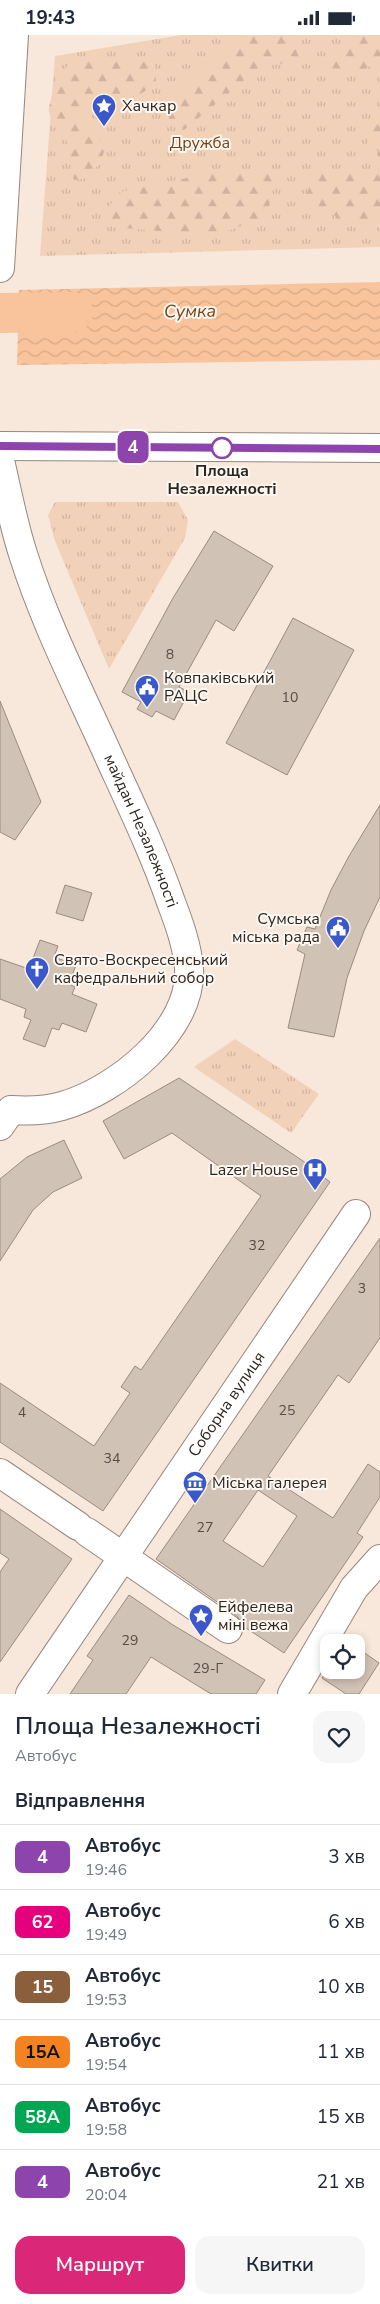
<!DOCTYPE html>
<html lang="uk">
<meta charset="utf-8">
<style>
body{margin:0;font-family:"Nunito Sans",sans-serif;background:#f6f6f7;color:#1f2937;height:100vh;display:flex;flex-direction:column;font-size:19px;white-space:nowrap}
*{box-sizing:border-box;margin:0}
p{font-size:16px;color:#747a83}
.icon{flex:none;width:28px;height:28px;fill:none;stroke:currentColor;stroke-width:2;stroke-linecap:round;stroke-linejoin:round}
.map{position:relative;height:1659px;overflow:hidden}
.panel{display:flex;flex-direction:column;background:#fff;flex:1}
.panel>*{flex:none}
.badge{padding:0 10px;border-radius:8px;font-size:18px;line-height:32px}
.controls{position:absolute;left:320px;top:1599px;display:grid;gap:10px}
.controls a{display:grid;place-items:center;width:45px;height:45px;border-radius:10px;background:#fff;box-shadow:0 2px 8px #0003;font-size:25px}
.map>.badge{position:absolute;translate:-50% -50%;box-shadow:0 0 0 2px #fff}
h2{padding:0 15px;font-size:19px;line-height:45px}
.round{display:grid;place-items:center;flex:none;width:52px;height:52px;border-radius:15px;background:#f6f6f7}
.summary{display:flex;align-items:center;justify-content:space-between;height:85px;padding:0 15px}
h1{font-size:24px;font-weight:600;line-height:38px}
.button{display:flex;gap:10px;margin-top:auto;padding:10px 15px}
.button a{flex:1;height:58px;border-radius:15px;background:#db2777;color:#fff;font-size:20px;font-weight:600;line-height:58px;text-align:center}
.button a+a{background:#f6f6f7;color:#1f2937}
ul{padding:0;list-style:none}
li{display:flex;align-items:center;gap:15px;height:65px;padding:0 15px;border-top:1px solid #e0e1e3}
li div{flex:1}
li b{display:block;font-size:19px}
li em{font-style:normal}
li .badge{min-width:55px;font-weight:700;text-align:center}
.status{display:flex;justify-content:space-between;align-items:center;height:35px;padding:0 25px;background:#fff;direction:ltr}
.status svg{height:14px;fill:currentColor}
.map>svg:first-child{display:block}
.grass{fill:url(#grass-tufts)}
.forest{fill:url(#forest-firs)}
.water{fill:url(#water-waves)}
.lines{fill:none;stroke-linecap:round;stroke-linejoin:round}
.river{stroke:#f9c49c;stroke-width:40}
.building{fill:#d1c2b6;stroke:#9a8b80;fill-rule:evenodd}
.minor-casing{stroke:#96877c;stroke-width:30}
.major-casing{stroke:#96877c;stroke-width:30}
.minor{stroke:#fff;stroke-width:28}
.major{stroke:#fff;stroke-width:28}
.line-casing{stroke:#fff;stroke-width:11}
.line{stroke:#8e44ad;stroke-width:8}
.stop-dot{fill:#fff;stroke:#8e44ad;stroke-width:2.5}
.labels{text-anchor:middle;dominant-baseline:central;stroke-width:4;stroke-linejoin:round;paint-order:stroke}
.number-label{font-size:14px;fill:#554d46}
.poi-label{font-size:16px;fill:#2c2621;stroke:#fdf7f2;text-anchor:start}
.park-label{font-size:16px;fill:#744317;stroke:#fdf7f2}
.stop-label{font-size:16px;font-weight:bold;fill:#2c2621;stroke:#fdf7f2}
.street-label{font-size:16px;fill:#2c2621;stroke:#fdf7f2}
.water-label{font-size:18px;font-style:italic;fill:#754419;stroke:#fdf7f2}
</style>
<div class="status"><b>19:43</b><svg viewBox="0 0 49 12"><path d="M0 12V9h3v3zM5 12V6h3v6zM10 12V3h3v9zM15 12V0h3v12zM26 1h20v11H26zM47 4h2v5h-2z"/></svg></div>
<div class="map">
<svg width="380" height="1659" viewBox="0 0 380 1659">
<defs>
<pattern id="grass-tufts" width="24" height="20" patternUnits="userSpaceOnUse" patternTransform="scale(1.25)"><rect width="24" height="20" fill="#f2d1b9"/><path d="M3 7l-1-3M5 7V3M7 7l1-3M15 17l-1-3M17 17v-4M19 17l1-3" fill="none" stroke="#d0b39f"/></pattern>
<pattern id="forest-firs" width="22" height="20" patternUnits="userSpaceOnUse" patternTransform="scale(1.25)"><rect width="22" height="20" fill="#f2d1b9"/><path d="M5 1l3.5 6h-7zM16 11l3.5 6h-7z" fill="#d0b39f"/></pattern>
<pattern id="water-waves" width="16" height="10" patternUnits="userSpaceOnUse" patternTransform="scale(1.25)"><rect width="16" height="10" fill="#f9c49c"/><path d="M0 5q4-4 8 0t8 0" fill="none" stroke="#d6a886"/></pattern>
</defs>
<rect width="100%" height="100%" fill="#f8e7db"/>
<path class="grass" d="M181 0H380V212L40 221 55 21Z
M55 467H178L188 485 185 503 109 634 55 506 48 480Z
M235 1004 319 1059 291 1098 194 1032Z"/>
<path class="forest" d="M239 0H291L300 25 268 31 247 43 184 95 171 91 168 79 172 67 200 36 233 12Z
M351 0H380V28L357 36 328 32 329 19Z
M103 22 150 25 155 30 156 49 134 63 115 66 94 64 84 72 83 84C107 116 112 109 89 143L74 145C72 137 69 112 67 107 62 98 51 89 49 77 48 72 52 64 52 58 58 26 75 28 103 22Z
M380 83V184C357 188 347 195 330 176H300L314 140 378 134V116L368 109 367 96Z
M225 135 264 136 275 144 267 181 215 201 112 192 104 178 120 157Z"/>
<path class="water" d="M380 247V325L17 330 19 255Z"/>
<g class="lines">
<path class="river" d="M0 278 73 277"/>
</g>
<path class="building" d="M214 496 273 531 234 596 216 585 179 652 189 657 174 685 156 676 152 682 137 674 141 667 122 657 173 563Z
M293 583 354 615 287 740 226 708Z
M0 666 41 767 15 805 0 797Z
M380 770V862L364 896 347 943 334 1002 288 993 305 919 297 915 307 892 315 894 331 855 349 821Z
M65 850 92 858 83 886 56 878Z
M40 905 58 911 54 922 76 930 69 949 75 952 72 959 97 969 86 997 62 988 59 995 52 993 45 1012 23 1004 31 985 24 982 26 974 0 964V924L29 934Z
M179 1043 303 1126 330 1147 103 1476 0 1407V1348L94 1411 130 1358 121 1352 135 1331 141 1335 261 1161 172 1098 124 1124 103 1086Z
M64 1105 82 1143 53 1157 33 1175 0 1226V1144L27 1122Z
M380 1203V1303L349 1348 338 1340 268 1441 333 1483 368 1429 380 1437V1462L357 1498 363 1502 284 1618 243 1591 237 1581 156 1524ZM258 1455 297 1481 263 1532 223 1506Z
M0 1474 72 1524 0 1627V1537L9 1524 0 1518Z
M129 1560 173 1590 265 1645 256 1659H211L151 1622 126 1659H70L93 1625 87 1621Z
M356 1612 379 1628 359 1659H346L322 1643 329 1632V1635H356Z"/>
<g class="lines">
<defs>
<g id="minor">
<path id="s1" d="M0 425C7 456 13 488 23 519 45 589 80 657 110 724 132 772 154 818 171 867 179 888 187 910 189 933 193 995 116 1056 62 1071 45 1076 28 1076 11 1075L0 1091"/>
<path d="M0 1438 78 1491"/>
<path d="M87 1497 228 1594"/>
<path id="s2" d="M30 1659 356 1179"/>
<path d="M292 1659 354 1553 380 1524"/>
</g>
<path id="major" d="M0 233 14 0
M0 411 380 413"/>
</defs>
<use href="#minor" class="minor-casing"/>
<use href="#major" class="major-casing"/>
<use href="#minor" class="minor"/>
<use href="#major" class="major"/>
</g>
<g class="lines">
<defs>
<path id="line" d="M0 411 380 414"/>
</defs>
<use href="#line" class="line-casing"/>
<use href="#line" class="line"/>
</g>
<defs>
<symbol id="sight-pin" viewBox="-11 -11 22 30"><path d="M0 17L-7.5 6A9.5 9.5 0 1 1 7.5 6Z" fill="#3b58ca" stroke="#fdf7f2"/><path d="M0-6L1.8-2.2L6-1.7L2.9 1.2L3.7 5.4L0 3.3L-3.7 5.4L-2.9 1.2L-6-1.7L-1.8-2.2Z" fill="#fff"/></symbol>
<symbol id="civic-pin" viewBox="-11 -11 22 30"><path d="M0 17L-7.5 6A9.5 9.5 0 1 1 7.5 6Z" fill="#3b58ca" stroke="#fdf7f2"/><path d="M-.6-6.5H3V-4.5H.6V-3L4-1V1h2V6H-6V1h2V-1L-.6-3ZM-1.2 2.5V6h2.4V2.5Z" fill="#fff"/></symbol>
<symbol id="church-pin" viewBox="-11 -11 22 30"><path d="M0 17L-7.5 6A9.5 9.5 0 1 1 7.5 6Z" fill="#3b58ca" stroke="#fdf7f2"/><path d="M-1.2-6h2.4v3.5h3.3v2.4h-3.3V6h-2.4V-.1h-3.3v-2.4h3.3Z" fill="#fff"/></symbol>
<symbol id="hospital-pin" viewBox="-11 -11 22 30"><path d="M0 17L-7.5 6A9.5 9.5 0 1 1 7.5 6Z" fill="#3b58ca" stroke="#fdf7f2"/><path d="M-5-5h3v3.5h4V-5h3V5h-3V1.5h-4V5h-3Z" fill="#fff"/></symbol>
<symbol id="museum-pin" viewBox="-11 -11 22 30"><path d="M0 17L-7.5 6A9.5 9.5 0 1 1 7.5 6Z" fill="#3b58ca" stroke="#fdf7f2"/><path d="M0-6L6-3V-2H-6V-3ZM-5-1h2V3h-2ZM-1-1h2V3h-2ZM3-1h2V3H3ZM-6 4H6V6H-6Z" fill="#fff"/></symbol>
</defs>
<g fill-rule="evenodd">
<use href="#sight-pin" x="90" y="57" width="28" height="38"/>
<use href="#civic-pin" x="133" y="638" width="28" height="38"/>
<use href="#civic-pin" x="324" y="879" width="28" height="38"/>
<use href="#church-pin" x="23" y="920" width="28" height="38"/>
<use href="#hospital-pin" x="301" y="1121" width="28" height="38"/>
<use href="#museum-pin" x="181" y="1434" width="28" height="38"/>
<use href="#sight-pin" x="187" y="1567" width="28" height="38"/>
</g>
<circle class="stop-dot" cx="222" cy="413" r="10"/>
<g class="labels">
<g class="number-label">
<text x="170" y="619">8</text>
<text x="290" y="662">10</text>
<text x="257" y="1210">32</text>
<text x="362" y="1253">3</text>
<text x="287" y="1375">25</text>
<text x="22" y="1377">4</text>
<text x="112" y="1423">34</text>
<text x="205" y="1492">27</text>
<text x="130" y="1605">29</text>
<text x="208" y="1633">29-Г</text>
</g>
<g class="poi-label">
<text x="122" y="71">Хачкар</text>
<text x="164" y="643">Ковпаківський<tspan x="164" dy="18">РАЦС</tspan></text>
<text x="320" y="884" text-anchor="end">Сумська<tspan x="320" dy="18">міська рада</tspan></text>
<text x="54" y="925">Свято-Воскресенський<tspan x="54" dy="18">кафедральний собор</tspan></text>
<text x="298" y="1135" text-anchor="end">Lazer House</text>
<text x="212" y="1448">Міська галерея</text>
<text x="218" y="1572">Ейфелева<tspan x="218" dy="18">міні вежа</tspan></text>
</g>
<g class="park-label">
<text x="200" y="108">Дружба</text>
</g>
<g class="stop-label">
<text x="222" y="436">Площа<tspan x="222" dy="18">Незалежності</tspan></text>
</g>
<g class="street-label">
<text stroke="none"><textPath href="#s1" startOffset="398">майдан Незалежності</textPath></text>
<text stroke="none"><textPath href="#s2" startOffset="350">Соборна вулиця</textPath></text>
</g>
<g class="water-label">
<text transform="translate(190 276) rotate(-1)">Сумка</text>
</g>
</g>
</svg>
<div class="controls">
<a><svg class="icon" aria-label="locate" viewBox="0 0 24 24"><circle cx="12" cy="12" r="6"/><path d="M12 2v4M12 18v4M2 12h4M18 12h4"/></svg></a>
</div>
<b class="badge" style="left:133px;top:412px;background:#8e44ad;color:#fff">4</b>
</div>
<section class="panel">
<div class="summary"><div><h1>Площа Незалежності</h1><p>Автобус</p></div><a class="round"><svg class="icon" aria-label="heart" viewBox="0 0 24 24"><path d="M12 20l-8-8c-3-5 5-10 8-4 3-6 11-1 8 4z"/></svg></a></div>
<h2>Відправлення</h2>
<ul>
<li><span class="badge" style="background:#8e44ad;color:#fff">4</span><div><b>Автобус</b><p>19:46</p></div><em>3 хв</em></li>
<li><span class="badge" style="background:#e6007e;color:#fff">62</span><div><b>Автобус</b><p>19:49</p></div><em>6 хв</em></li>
<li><span class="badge" style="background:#8b5e3c;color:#fff">15</span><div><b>Автобус</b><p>19:53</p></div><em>10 хв</em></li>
<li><span class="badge" style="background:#f58220;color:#111">15А</span><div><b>Автобус</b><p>19:54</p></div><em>11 хв</em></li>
<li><span class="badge" style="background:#00a651;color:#fff">58А</span><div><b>Автобус</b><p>19:58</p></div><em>15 хв</em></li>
<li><span class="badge" style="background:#8e44ad;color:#fff">4</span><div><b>Автобус</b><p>20:04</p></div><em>21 хв</em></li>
</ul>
<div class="button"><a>Маршрут</a><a>Квитки</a></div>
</section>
